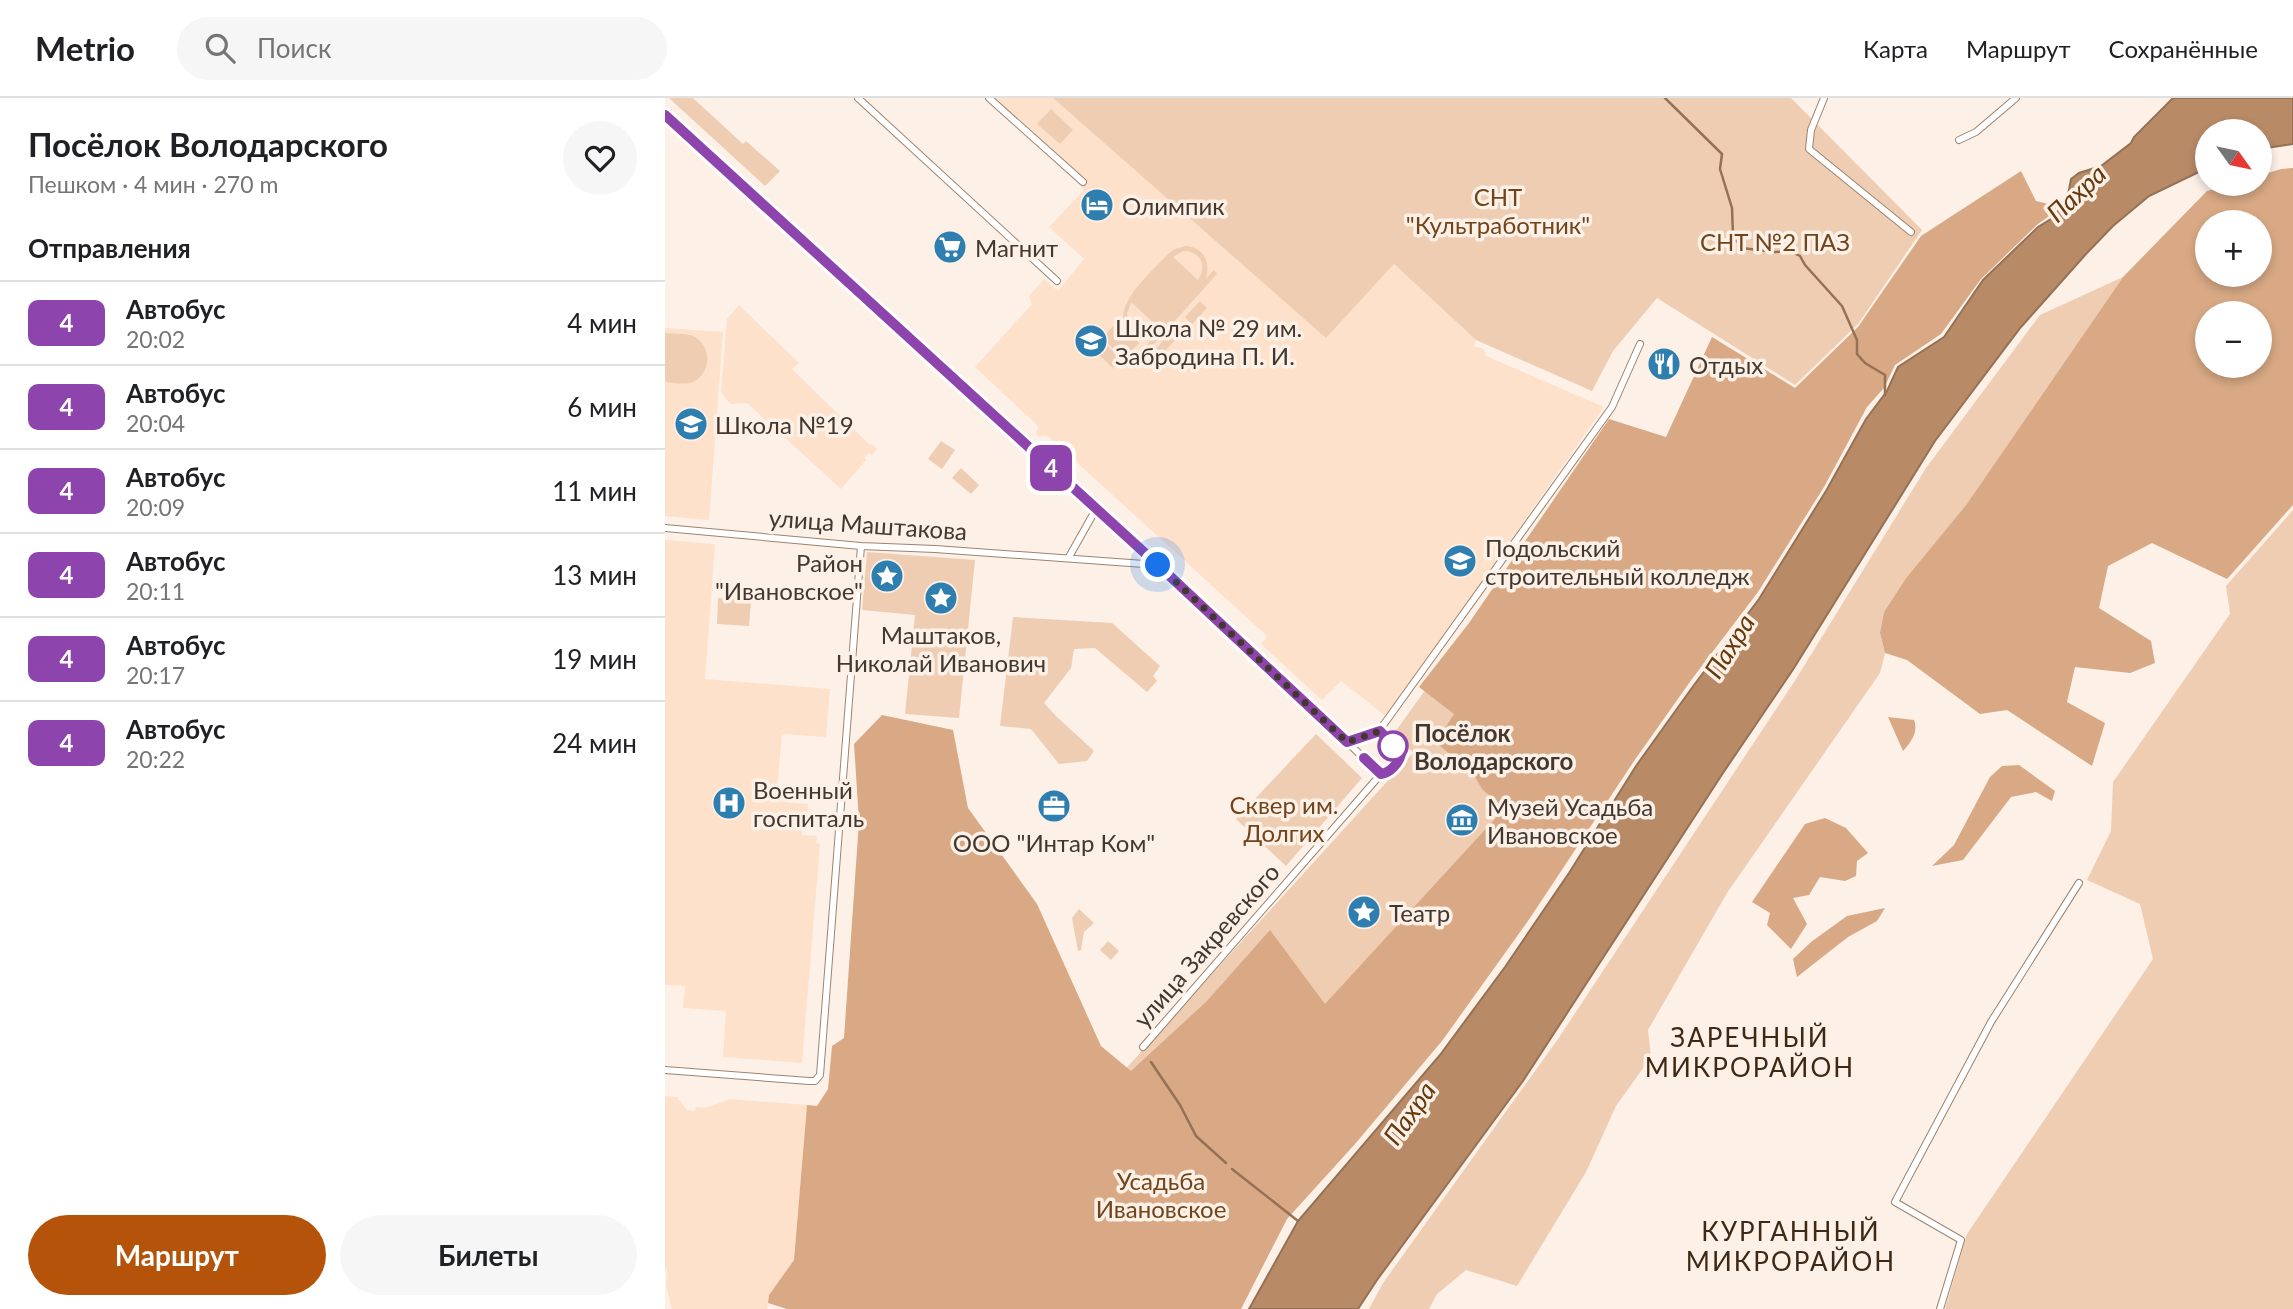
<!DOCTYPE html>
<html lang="ru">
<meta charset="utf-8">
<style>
body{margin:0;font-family:Lato,sans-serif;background:#f6f6f6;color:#202124;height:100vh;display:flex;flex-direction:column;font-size:26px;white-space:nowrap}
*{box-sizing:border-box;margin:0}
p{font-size:23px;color:#757577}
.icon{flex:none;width:38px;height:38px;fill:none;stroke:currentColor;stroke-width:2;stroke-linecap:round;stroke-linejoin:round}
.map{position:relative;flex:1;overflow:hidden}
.sheet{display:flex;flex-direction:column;background:#fff;width:665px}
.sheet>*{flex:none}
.badge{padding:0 14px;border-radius:10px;font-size:24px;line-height:46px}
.needle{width:46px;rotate:123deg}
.tools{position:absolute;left:1530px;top:21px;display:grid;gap:14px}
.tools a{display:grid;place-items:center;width:77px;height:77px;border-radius:50%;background:#fff;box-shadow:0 4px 10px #0003;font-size:35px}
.you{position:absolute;width:35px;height:35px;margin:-18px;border:5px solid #fff;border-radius:50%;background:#1a73e8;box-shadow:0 0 0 10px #1a73e833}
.map>.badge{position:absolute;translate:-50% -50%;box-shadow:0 0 0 4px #fff}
h2{padding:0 28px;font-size:26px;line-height:63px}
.round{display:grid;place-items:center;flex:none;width:74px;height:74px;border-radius:37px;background:#f6f6f6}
.overview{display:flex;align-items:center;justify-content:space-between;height:119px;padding:0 28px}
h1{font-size:33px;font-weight:700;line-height:52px}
.action{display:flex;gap:14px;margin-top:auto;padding:14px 28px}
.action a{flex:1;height:80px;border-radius:42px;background:#b45309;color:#fff;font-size:28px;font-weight:700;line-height:80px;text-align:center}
.action a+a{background:#f6f6f6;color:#202124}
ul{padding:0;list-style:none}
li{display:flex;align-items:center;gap:21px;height:84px;padding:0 28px;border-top:2px solid #e0e0e0}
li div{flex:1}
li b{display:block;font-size:26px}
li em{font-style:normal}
li .badge{min-width:77px;font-weight:700;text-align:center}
header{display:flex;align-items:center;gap:42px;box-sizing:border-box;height:98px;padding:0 35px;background:#fff;border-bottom:2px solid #e0e0e0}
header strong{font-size:33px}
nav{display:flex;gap:38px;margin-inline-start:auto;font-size:24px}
.search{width:490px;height:63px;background:#f6f6f6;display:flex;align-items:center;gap:18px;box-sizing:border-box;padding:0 24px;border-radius:38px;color:#757577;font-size:26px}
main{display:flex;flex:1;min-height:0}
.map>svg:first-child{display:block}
.built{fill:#fee1cb}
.green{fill:#efcdb2;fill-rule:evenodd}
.forest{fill:#d8a984;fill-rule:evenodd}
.water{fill:#b88a66;stroke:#957156;stroke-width:2}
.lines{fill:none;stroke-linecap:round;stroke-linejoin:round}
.stream{stroke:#957156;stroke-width:2.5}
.street-casing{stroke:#9d836e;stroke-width:8}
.street{stroke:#fff;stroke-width:6}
.line-casing{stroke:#fff;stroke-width:16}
.line{stroke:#8e44ad;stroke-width:10}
.walk{stroke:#43382f;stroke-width:7;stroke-dasharray:0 12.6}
.stop-dot{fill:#fff;stroke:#8e44ad;stroke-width:3.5}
.labels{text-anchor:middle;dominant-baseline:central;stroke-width:7;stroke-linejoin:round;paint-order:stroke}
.park-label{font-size:24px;fill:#71441a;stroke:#fcf0e7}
.poi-label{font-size:24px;fill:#43382f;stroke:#fcf0e7;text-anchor:start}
.street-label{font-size:24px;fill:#43382f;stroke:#fcf0e7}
.stop-label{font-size:24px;font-weight:bold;fill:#43382f;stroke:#fcf0e7;text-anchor:start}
.water-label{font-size:26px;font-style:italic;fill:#65390c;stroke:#fcf0e7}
.neighbourhood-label{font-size:26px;letter-spacing:2px;fill:#3e2816;stroke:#fcf0e7}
</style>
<header>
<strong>Metrio</strong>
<div class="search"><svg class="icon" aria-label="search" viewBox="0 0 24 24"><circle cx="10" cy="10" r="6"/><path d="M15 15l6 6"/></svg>Поиск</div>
<nav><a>Карта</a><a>Маршрут</a><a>Сохранённые</a></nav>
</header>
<main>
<section class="sheet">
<div class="overview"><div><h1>Посёлок Володарского</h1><p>Пешком · 4 мин · 270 m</p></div><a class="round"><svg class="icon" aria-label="heart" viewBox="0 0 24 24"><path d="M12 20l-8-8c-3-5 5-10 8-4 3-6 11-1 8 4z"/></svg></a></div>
<h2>Отправления</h2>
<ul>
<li><span class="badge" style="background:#8e44ad;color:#fff">4</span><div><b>Автобус</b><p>20:02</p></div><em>4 мин</em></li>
<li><span class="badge" style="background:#8e44ad;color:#fff">4</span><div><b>Автобус</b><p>20:04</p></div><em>6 мин</em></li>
<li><span class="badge" style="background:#8e44ad;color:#fff">4</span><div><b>Автобус</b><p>20:09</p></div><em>11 мин</em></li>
<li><span class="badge" style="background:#8e44ad;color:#fff">4</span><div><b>Автобус</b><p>20:11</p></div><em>13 мин</em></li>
<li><span class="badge" style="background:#8e44ad;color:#fff">4</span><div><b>Автобус</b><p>20:17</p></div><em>19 мин</em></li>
<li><span class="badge" style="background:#8e44ad;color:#fff">4</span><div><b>Автобус</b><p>20:22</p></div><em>24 мин</em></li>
</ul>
<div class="action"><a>Маршрут</a><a>Билеты</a></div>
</section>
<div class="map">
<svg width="1628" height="1211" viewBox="0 0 1628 1211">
<rect width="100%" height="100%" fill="#fcf0e7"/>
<path class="built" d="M330 0H388L661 239 729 166 811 242 809 248 819 251 821 258 939 309 722 619 676 583 657 602 596 546 602 538 384 339 380 337 375 339 371 336 373 330 372 327 310 269 367 206 364 198 379 181 393 193 419 161 384 129 419 92 415 87 420 81Z
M74 207 134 265 127 271 205 347 207 346 212 351 207 357 204 355 199 360 201 362 176 391 82 305 65 306 56 294 62 221Z
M0 230 58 234 44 422 0 418Z
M0 442 50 446 40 581 165 591 161 639 117 636 111 703 143 706 142 728H137V737L152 738 151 745 155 746 137 965 58 959 61 913 18 910 20 888 0 887Z
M0 998 12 999 22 1012 30 1013 31 1009 40 1010 65 1001 142 1007 129 1162 104 1197 102 1211H7L1 1188 2 1172 0 1171Z"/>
<path class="green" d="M4 0H28L78 46 81 43 115 73 100 88Z
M388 0H1126L1257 132 1193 226 1130 287 992 200 948 253 927 293 811 242 729 166 661 240Z
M386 11 408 32 395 46 372 26Z
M520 148C538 149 546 163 541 180L549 172 552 176 472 265 469 262 491 236C483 238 473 240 465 233 440 212 490 171 504 155L510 151ZM518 153C535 153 543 167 533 182L508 159ZM466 205H467L492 228 480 233 467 229 462 216Z
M1458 179 1304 404 1241 480 1219 514 1215 535 1220 555 1215 575 1062 795 983 932 986 959 951 1008 921 1074 852 1188 801 1172 772 1196 764 1211H704L718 1185 893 941 1131 581 1261 370 1375 217Z
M535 203 542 210 527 226 520 219Z
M451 225 474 245 459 261 437 240Z
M0 235C9 236 20 235 28 238 47 247 47 275 28 284 19 287 9 285 0 284Z
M504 236 510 242 495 259 489 253Z
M437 243 457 261 448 270 429 252Z
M948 332 874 784 355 1087 748 655 730 634Z
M276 343 290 352 277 371 263 361Z
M296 370 314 387 306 396 287 380Z
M1628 412V1211H1280L1302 1136 1488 861 1475 806 1422 782 1446 733 1448 684 1565 516 1561 488Z
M202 454 310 462 294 620 240 616 250 517 197 512Z
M53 500 86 502 84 528 52 526Z
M348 519 447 525 495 568 488 578 492 583 482 594 430 550 409 551 406 570 379 605 391 618 429 653 422 663 394 666 366 631 335 628Z
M651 636 697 680 621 768 571 721Z
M414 811 429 825 419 834 416 852 413 853 407 820Z
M443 843 454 853 446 862 435 852Z"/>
<path class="forest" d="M1628 70V407L1562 481 1487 445 1443 468 1434 510 1486 543 1490 565 1465 575 1410 569 1402 604 1440 625 1427 668 1342 612 1315 616 1242 562 1220 555 1215 535 1219 514 1241 480 1302 406 1458 179 1542 93 1568 86H1594V78L1616 71ZM1594 124V177H1542V124ZM1594 215V268H1542V215Z
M1356 73 1371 103 1392 108 1387 116 1373 126 1316 181 1276 236 1230 267 1219 290 1202 309 1159 389 1093 494 1027 581 969 663 863 823 777 943 690 1046 622 1121 576 1211H122L103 1205 104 1197 129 1162 142 1007 152 1008 163 991 167 948 179 940 194 723 189 646 217 617 288 632 303 710 372 806 436 948 466 973 542 903 605 832 660 906 839 711 817 691 809 677 774 647 775 638 789 616 754 589 804 525 944 321 1001 339 1047 239 1130 290 1193 229 1256 138Z
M1223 619 1249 622C1254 634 1245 645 1238 653Z
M1354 667 1390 693 1387 703 1371 694 1346 699 1298 762 1267 768 1289 747 1325 679 1337 668Z
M1160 720 1181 730 1203 755 1192 763 1191 778 1180 783 1155 779 1144 797 1128 800 1142 826 1126 851 1102 827 1105 815 1087 804 1140 726Z
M1220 810 1212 823 1183 839 1132 879 1128 861 1146 844 1182 818Z"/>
<path class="water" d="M1508 0H1628V46L1594 51V33H1542V70L1484 98 1448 128 1421 156 1356 229 1270 343 1129 570 1058 675 858 983 712 1182 693 1211H584L633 1123 775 957 840 869 904 775 971 668 1029 587 1094 501 1161 393 1201 321 1222 293 1233 269 1279 239 1318 182 1373 129 1389 119 1403 97 1406 81 1414 75 1436 68 1466 45 1469 39Z"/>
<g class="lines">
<path class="stream" d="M1000 0 1057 56 1055 71 1067 110 1068 138 1077 150 1110 154 1125 153 1135 158 1140 167 1177 208 1192 242V256L1200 265 1220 277V297
M486 964 515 1007 531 1038 561 1065
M567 1071 633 1123"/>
<defs>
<path id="street" d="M193 0 392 183
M324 0 418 84
M1159 0 1146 32 1144 51 1246 134
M0 17 493 467 716 676C725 675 734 665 736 656L714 633 682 644
M1294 42 1311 34 1351 0
M0 430 196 448 270 451 493 467
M404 459 431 411
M714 633 947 309 975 246
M478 949 716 676
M0 972 144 983H150L155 977 196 448
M1275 1211 1296 1142 1230 1104 1326 924 1414 785"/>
</defs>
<use href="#street" class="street-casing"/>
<use href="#street" class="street"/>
</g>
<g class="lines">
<defs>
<path id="line" d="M0 17 493 467 682 644 715 633 736 656C734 665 725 675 716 676L699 660"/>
</defs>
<use href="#line" class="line-casing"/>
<use href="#line" class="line"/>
<path class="walk" d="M493 467 682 644 715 633 728 648"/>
</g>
<defs>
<symbol id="hotel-disc" viewBox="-11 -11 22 22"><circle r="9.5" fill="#2e7eaf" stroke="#fcf0e7"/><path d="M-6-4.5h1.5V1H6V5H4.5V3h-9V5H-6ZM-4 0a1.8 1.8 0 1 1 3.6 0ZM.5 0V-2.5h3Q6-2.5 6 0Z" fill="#fff"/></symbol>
<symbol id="supermarket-disc" viewBox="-11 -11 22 22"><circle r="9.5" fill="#2e7eaf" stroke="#fcf0e7"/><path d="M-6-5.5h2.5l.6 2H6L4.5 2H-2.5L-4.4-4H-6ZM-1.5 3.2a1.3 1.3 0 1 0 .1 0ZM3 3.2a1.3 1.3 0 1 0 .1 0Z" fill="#fff"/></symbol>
<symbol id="school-disc" viewBox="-11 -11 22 22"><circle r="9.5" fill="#2e7eaf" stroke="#fcf0e7"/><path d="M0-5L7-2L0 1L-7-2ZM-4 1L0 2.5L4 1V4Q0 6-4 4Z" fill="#fff"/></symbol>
<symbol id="restaurant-disc" viewBox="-11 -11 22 22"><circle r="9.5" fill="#2e7eaf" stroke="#fcf0e7"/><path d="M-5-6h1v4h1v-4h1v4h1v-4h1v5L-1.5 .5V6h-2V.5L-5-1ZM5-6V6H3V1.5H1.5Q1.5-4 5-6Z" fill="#fff"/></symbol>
<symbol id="university-disc" viewBox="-11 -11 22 22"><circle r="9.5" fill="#2e7eaf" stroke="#fcf0e7"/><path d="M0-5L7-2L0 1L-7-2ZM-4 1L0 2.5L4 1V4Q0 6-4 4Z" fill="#fff"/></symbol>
<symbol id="sight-disc" viewBox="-11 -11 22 22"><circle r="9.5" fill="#2e7eaf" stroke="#fcf0e7"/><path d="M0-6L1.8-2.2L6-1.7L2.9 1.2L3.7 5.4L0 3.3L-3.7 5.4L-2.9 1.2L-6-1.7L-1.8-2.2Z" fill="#fff"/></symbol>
<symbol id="hospital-disc" viewBox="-11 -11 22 22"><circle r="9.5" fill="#2e7eaf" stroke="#fcf0e7"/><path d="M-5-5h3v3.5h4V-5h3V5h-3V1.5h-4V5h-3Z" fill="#fff"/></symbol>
<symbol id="office-disc" viewBox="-11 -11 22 22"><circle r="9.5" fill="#2e7eaf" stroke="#fcf0e7"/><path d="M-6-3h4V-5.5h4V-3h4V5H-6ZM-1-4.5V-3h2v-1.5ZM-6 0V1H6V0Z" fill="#fff"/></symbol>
<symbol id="museum-disc" viewBox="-11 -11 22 22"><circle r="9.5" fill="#2e7eaf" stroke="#fcf0e7"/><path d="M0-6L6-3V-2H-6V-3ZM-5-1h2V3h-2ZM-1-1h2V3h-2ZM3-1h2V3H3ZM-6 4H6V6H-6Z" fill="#fff"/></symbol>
</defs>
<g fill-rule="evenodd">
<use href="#hotel-disc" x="413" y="88" width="38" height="38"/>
<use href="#supermarket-disc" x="266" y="130" width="38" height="38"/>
<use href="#school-disc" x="407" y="224" width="38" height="38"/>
<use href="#restaurant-disc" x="980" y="247" width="38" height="38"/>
<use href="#school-disc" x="7" y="307" width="38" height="38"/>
<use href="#university-disc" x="776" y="444" width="38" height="38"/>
<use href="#sight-disc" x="203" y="459" width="38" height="38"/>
<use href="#sight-disc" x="257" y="481" width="38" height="38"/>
<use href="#hospital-disc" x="45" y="686" width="38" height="38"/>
<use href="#office-disc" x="370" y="689" width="38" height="38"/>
<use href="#museum-disc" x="778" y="703" width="38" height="38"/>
<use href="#sight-disc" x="680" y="795" width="38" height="38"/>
</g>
<circle class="stop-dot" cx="728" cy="648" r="14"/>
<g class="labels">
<g class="park-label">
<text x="833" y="98">СНТ<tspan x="833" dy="28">"Культработник"</tspan></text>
<text x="1110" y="143">СНТ №2 ПАЗ</text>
<text x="619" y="706">Сквер им.<tspan x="619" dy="28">Долгих</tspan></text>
<text x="496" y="1082">Усадьба<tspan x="496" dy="28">Ивановское</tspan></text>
</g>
<g class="poi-label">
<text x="457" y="107">Олимпик</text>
<text x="310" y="149">Магнит</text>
<text x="450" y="229">Школа № 29 им.<tspan x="450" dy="28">Забродина П. И.</tspan></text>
<text x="1024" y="266">Отдых</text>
<text x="50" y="326">Школа №19</text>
<text x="820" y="449">Подольский<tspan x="820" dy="28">строительный колледж</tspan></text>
<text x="198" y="464" text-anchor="end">Район<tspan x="198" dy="28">"Ивановское"</tspan></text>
<text x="276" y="536" text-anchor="middle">Маштаков,<tspan x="276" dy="28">Николай Иванович</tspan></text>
<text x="88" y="691">Военный<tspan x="88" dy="28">госпиталь</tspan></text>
<text x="822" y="708">Музей Усадьба<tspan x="822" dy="28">Ивановское</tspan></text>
<text x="389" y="744" text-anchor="middle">ООО "Интар Ком"</text>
<text x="724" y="814">Театр</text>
</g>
<g class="street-label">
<text transform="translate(203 426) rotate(4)">улица Маштакова</text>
<text transform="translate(541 847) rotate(-49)">улица Закревского</text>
</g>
<g class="stop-label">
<text x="749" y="634">Посёлок<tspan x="749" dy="28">Володарского</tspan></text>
</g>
<g class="water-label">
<text transform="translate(1411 95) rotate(-43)">Пахра</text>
<text transform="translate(1064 548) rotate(-58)">Пахра</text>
<text transform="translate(744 1015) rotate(-55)">Пахра</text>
</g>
<g class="neighbourhood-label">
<text x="1085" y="939">ЗАРЕЧНЫЙ<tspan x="1085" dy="30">МИКРОРАЙОН</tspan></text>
<text x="1126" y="1133">КУРГАННЫЙ<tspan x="1126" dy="30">МИКРОРАЙОН</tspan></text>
</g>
</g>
</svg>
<div class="tools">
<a><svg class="needle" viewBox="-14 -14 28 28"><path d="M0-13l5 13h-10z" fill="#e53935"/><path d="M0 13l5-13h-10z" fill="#757577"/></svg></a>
<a>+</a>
<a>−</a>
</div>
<div class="you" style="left:493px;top:467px"></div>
<b class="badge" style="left:386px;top:370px;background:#8e44ad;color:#fff">4</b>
</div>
</main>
